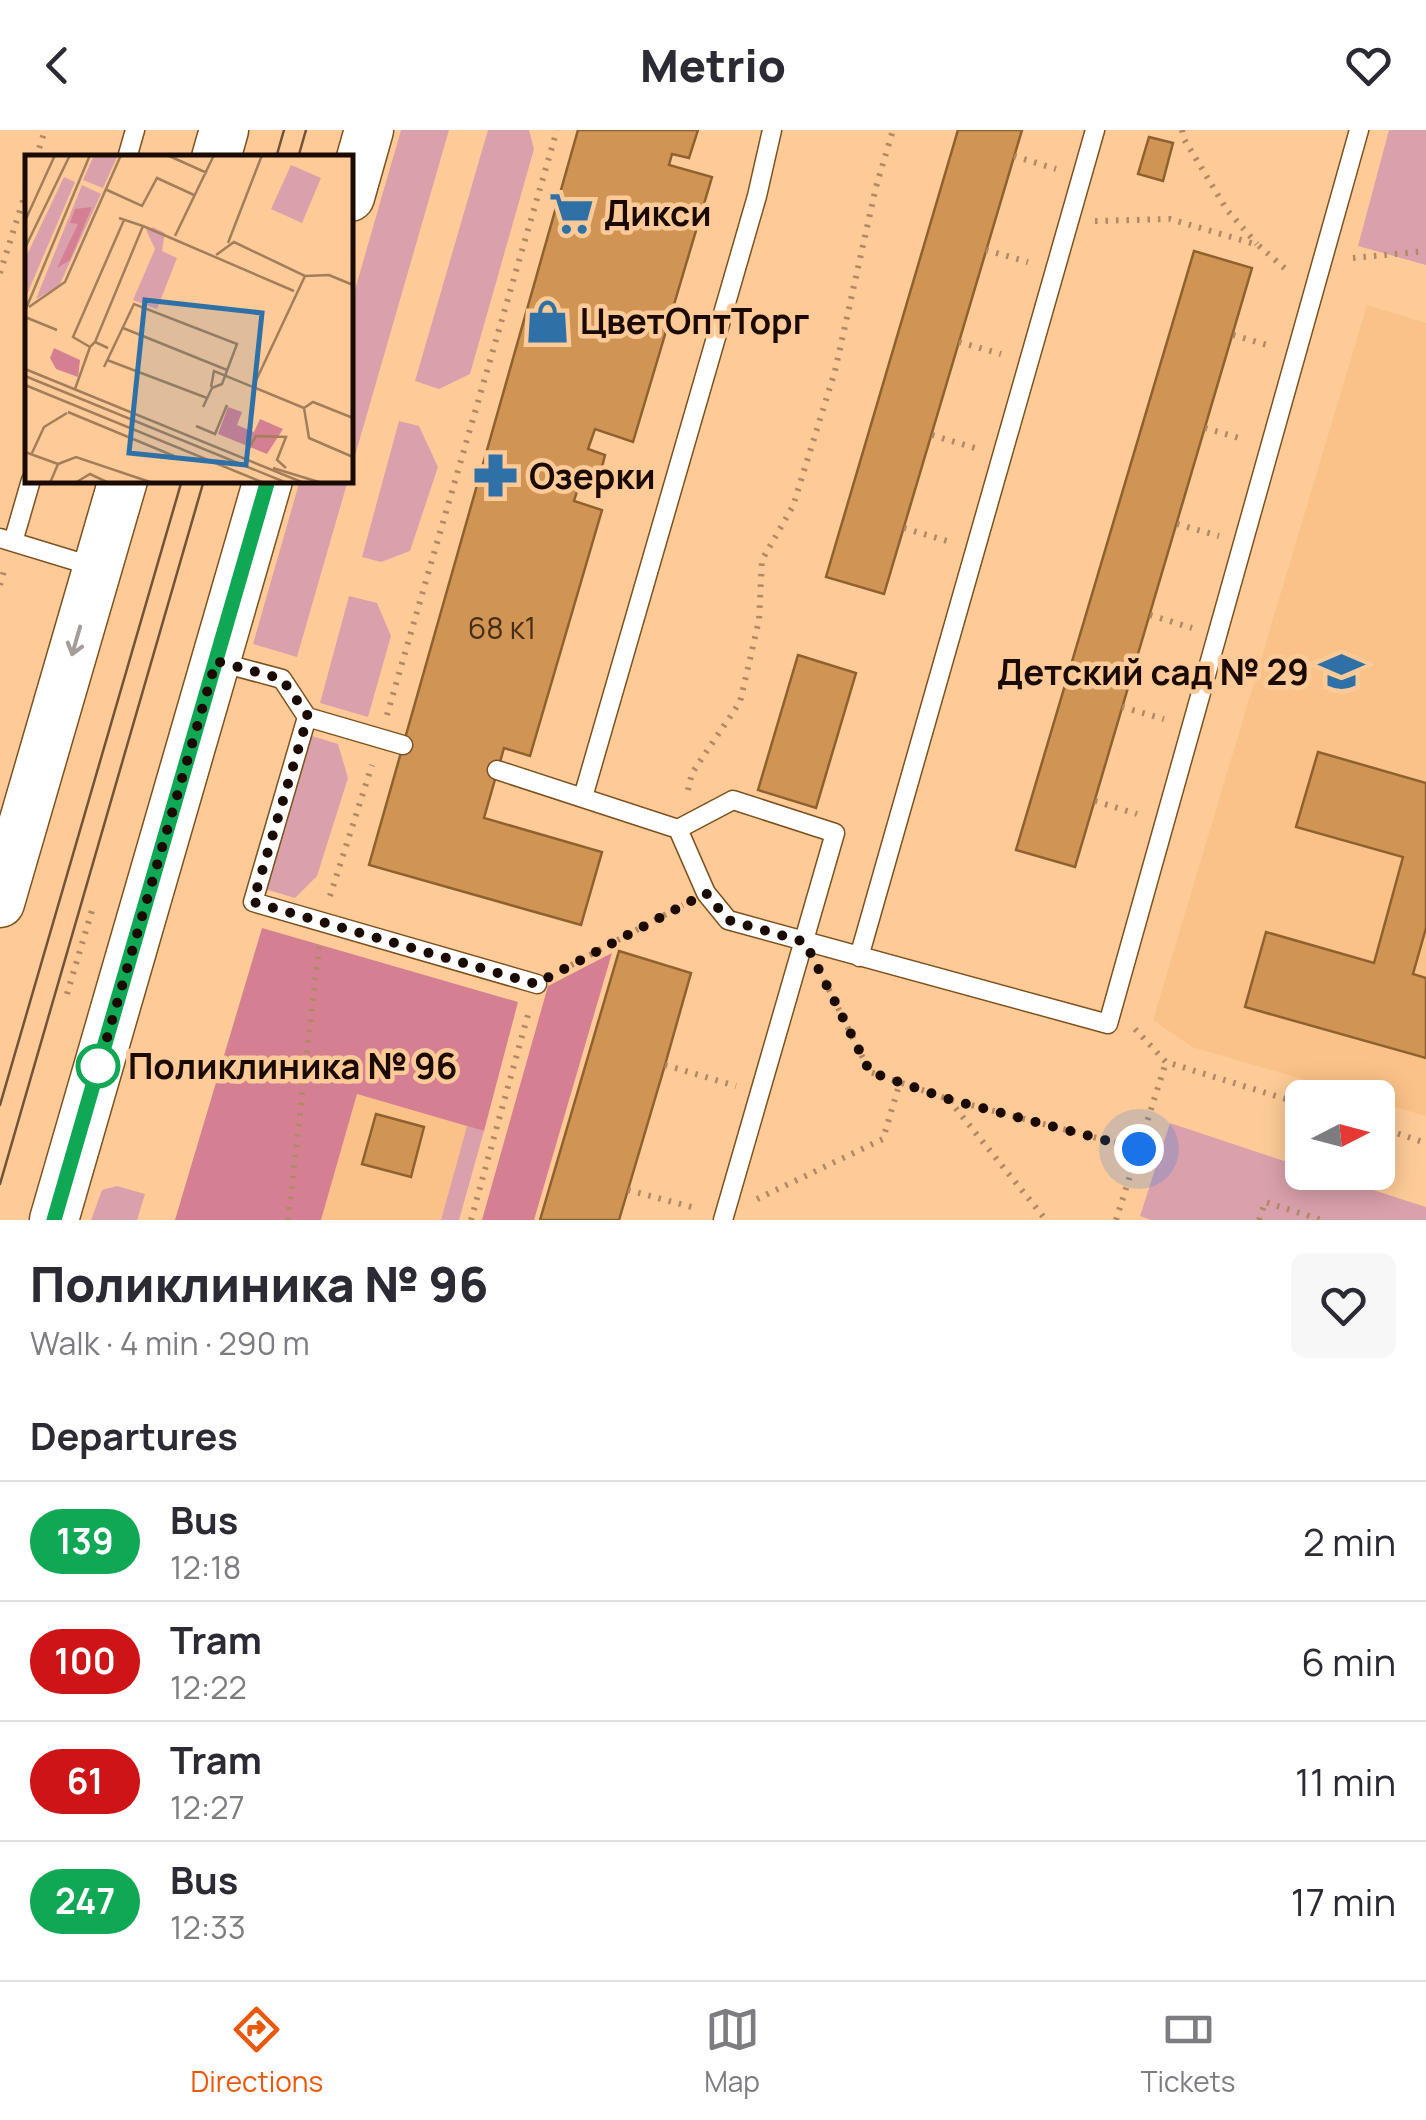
<!DOCTYPE html>
<meta charset="utf-8">
<style>
body{margin:0;font-family:Manrope,sans-serif;background:#f7f7f7;color:#2b2b33;height:100vh;display:flex;flex-direction:column;font-size:38px;white-space:nowrap}
*{box-sizing:border-box;margin:0}
p{font-size:32px;color:#7c7c81}
.icon{flex:none;width:55px;height:55px;fill:none;stroke:currentColor;stroke-width:2;stroke-linecap:round;stroke-linejoin:round}
.map{position:relative;height:1090px;overflow:hidden}
.panel{display:flex;flex-direction:column;background:#fff;flex:1}
.panel>*{flex:none}
.badge{padding:0 20px;border-radius:32px;font-size:35px;line-height:65px}
.needle{width:65px;rotate:84deg}
.controls{position:absolute;left:1285px;top:950px;display:grid;gap:20px}
.controls a{display:grid;place-items:center;width:110px;height:110px;border-radius:15px;background:#fff;box-shadow:0 5px 25px #0003;font-size:50px}
.you{position:absolute;width:50px;height:50px;margin:-25px;border:8px solid #fff;border-radius:50%;background:#1a73e8;box-shadow:0 0 0 15px #1a73e833}
.map>.badge{position:absolute;translate:-50% -50%;box-shadow:0 0 0 5px #fff}
h2{padding:0 30px;font-size:38px;line-height:90px}
.round{display:grid;place-items:center;flex:none;width:105px;height:105px;border-radius:15px;background:#f7f7f7}
.head{display:flex;align-items:center;justify-content:space-between;height:170px;padding:0 30px}
h1{font-size:48px;font-weight:800;line-height:75px}
ul{padding:0;list-style:none}
li{display:flex;align-items:center;gap:30px;height:120px;padding:0 30px;border-top:2px solid #e1e1e2}
li div{flex:1}
li b{display:block;font-size:38px}
li em{font-style:normal}
li .badge{min-width:110px;font-weight:700;text-align:center}
header{display:flex;justify-content:space-between;align-items:center;height:130px;padding:0 30px;background:#fff;font-size:45px;font-weight:800}
.dock{display:flex;justify-content:space-around;align-items:center;height:140px;border-top:2px solid #e1e1e2;background:#fff;font-size:28px;color:#7c7c81}
.dock a{display:grid;justify-items:center;gap:5px}
.dock .selected{color:#ea580c}
.map>svg:first-child{display:block}
.built{fill:#fac288}
.green{fill:#daa1ac}
.forest{fill:#d58092}
.building{fill:#d09555;stroke:#8f612f;stroke-width:2.5}
.lines{fill:none;stroke-linecap:round;stroke-linejoin:round}
.service-casing{stroke:#7d511d;stroke-width:21}
.secondary-casing{stroke:#7d511d;stroke-width:51}
.path{stroke:#b18964;stroke-width:6;stroke-dasharray:2.5 8;stroke-linecap:butt}
.service{stroke:#fff;stroke-width:18}
.secondary{stroke:#fff;stroke-width:48}
.tram{stroke:#71533a;stroke-width:2.5}
.oneway{stroke:#a49d99}
.line-casing{stroke:#fff;stroke-width:22}
.line{stroke:#10a855;stroke-width:15}
.walk{stroke:#1b0a00;stroke-width:10;stroke-dasharray:0 18}
.stop-dot{fill:#fff;stroke:#10a855;stroke-width:5}
.labels{text-anchor:middle;dominant-baseline:central;stroke-width:9;stroke-linejoin:round;paint-order:stroke}
.number-label{font-size:30px;fill:#482d15}
.poi-label{font-size:35px;font-weight:bold;fill:#1b0a00;stroke:#fecb98;text-anchor:start}
.stop-label{font-size:35px;font-weight:bold;fill:#1b0a00;stroke:#fecb98;text-anchor:start}
.inset-road{fill:none;stroke:#a37e5b;stroke-width:2.5}
.view{fill:#2f71a6;fill-opacity:0.15;stroke:#2f71a6;stroke-width:5}
.inset-edge{fill:none;stroke:#1b0a00;stroke-width:5}
</style>
<header><svg class="icon" aria-label="back" viewBox="0 0 24 24"><path d="M15 5l-7 7 7 7"/></svg>Metrio<svg class="icon" aria-label="heart" viewBox="0 0 24 24"><path d="M12 20l-8-8c-3-5 5-10 8-4 3-6 11-1 8 4z"/></svg></header>
<div class="map">
<svg width="1426" height="1090" viewBox="0 0 1426 1090">
<rect width="100%" height="100%" fill="#fecb98"/>
<path class="built" d="M1367 175 1426 193V986L1378 972V968L1364 967 1192 917 1153 890Z
M357 964 467 996 441 1090H321Z"/>
<path class="green" d="M401 0H449L350 343V177Z
M488 0H529L534 19 470 244 439 259 415 251Z
M1389 0H1426V135L1358 116Z
M399 291 419 296 438 337 410 421 381 432 362 427Z
M300 350H348L297 527 253 514Z
M349 466 377 473 391 506 368 587 320 573Z
M312 606 338 614 348 648 317 746 295 768 265 759Z
M1170 993 1302 1037V1042L1320 1043 1426 1077V1090H1151L1140 1086Z
M467 996 484 1001 459 1090H441Z
M117 1056 145 1064 137 1090H91L102 1060Z"/>
<path class="forest" d="M262 798 518 872 484 1001 357 964 321 1090H175Z
M612 823 534 1090H482L548 856Z"/>
<path class="building" d="M578 0H698L689 28 672 24 669 35 712 47 633 312 595 299 588 319 605 325 596 361 579 355 574 371 602 380 530 626 504 618 484 688 602 722 581 795 369 735Z
M958 0H1022L884 464 826 447Z
M1149 7 1173 13 1163 51 1138 44Z
M1194 121 1252 138 1075 737 1016 720Z
M798 525 856 543 816 678 758 660Z
M1318 622 1426 653V798L1413 844 1426 848V928L1245 877 1266 802 1374 833 1403 727 1296 697Z
M619 821 691 843 665 935 619 1090H540Z
M376 984 424 997 411 1047 362 1034Z"/>
<g class="lines">
<defs>
<path id="service" d="M127 28 135 0
M0 408 95 437
M13 412 31 350
M215 531 282 549 307 587 403 615
M307 587 253 772 537 854
M497 640 678 699 706 763 728 790 1108 894 1359 0
M583 667 757 66 772 0
M678 699 733 670 835 703 723 1090
M859 827 1095 0"/>
<path id="secondary" d="M216 28 224 0
M350 67 369 0
M0 773 123 350
M54 1090 268 350"/>
</defs>
<use href="#service" class="service-casing"/>
<use href="#secondary" class="secondary-casing"/>
<path class="path" d="M1182 0 1184 9 1227 80 1257 114
M1014 26 1056 39
M36 28 45 0
M1095 91 1170 89 1258 115 1289 142
M986 120 1028 132
M1353 128 1426 121
M0 143 28 55
M1233 205 1270 216
M959 212 1001 224
M1205 298 1242 309
M932 305 978 319
M1177 394 1219 406
M904 398 950 412
M0 455 5 437
M1150 485 1192 498
M1122 577 1164 589
M387 585 557 0
M688 660 692 643 740 572 759 490 762 430 793 376 835 241 876 57 893 0
M1095 671 1137 684
M330 766 372 635
M562 840 683 775
M824 850 870 942 948 969 1139 1019
M67 864 93 777
M1135 899 1166 932 1302 974
M665 935 736 956
M949 970 1046 1090
M1378 997 1426 1013
M628 1060 699 1079
M757 1069 883 1009 900 952
M288 1090 319 817
M471 1090 529 881
M1116 1090 1166 932
M1259 1090 1265 1072 1322 1090"/>
<use href="#service" class="service"/>
<use href="#secondary" class="secondary"/>
<path class="tram" d="M276 28 284 0
M298 28 306 0
M0 975 182 350
M0 1054 204 350"/>
</g>
<defs><path id="oneway-shaft" d="M-6 0H5M1.5-3L5.5 0L1.5 3" fill="none" stroke-width="1.6" stroke-linecap="round" stroke-linejoin="round" transform="scale(2.5)"/></defs>
<use class="oneway" href="#oneway-shaft" transform="translate(76 511) rotate(106)"/>
<g class="lines">
<defs>
<path id="line" d="M54 1090 268 350"/>
</defs>
<use href="#line" class="line-casing"/>
<use href="#line" class="line"/>
<path class="walk" d="M98 936V939L216 531 282 549 308 586 253 772 536 854 706 763 728 790 805 812 870 942 948 969 1139 1019"/>
</g>
<defs>
<symbol id="supermarket-bare" viewBox="-9 -9 18 18"><path d="M-6-5.5h2.5l.6 2H6L4.5 2H-2.5L-4.4-4H-6ZM-1.5 3.2a1.3 1.3 0 1 0 .1 0ZM3 3.2a1.3 1.3 0 1 0 .1 0Z" fill="#2f71a6" stroke="#fecb98" stroke-width="2.5" paint-order="stroke"/></symbol>
<symbol id="shop-bare" viewBox="-9 -9 18 18"><path d="M-5-2.5h2.3a2.7 3.5 0 0 1 5.4 0H5L5.5 6h-11ZM-1.5-2.5h3a1.5 2.3 0 0 0-3 0Z" fill="#2f71a6" stroke="#fecb98" stroke-width="2.5" paint-order="stroke"/></symbol>
<symbol id="pharmacy-bare" viewBox="-9 -9 18 18"><path d="M-2-6h4v4h4v4h-4v4h-4v-4h-4v-4h4Z" fill="#2f71a6" stroke="#fecb98" stroke-width="2.5" paint-order="stroke"/></symbol>
<symbol id="school-bare" viewBox="-9 -9 18 18"><path d="M0-5L7-2L0 1L-7-2ZM-4 1L0 2.5L4 1V4Q0 6-4 4Z" fill="#2f71a6" stroke="#fecb98" stroke-width="2.5" paint-order="stroke"/></symbol>
</defs>
<g fill-rule="evenodd">
<use href="#supermarket-bare" x="540" y="52" width="63" height="63"/>
<use href="#shop-bare" x="516" y="160" width="63" height="63"/>
<use href="#pharmacy-bare" x="464" y="314" width="63" height="63"/>
<use href="#school-bare" x="1310" y="510" width="63" height="63"/>
</g>
<circle class="stop-dot" cx="98" cy="936" r="20"/>
<g class="labels">
<g class="number-label">
<text x="502" y="497">68 к1</text>
</g>
<g class="poi-label">
<text x="604" y="83">Дикси</text>
<text x="580" y="191">ЦветОптТорг</text>
<text x="529" y="346">Озерки</text>
<text x="1309" y="542" text-anchor="end">Детский сад № 29</text>
</g>
<g class="stop-label">
<text x="128" y="936">Поликлиника № 96</text>
</g>
</g>
<g transform="translate(25 25)">
<rect width="328" height="328" fill="#fecb98"/>
<path d="M69 0H93L78 33 58 25ZM266 10 296 23 277 68 246 54ZM39 22 50 27 0 144V104ZM57 30 76 39 34 131 11 144ZM128 72 140 78 137 96 152 103 132 154 108 145 130 94 121 75Z" fill="#daa1ac"/>
<path d="M67 52 45 105 32 113 53 69 45 68 50 54ZM29 193 55 205 53 222 31 214 25 203ZM203 252 217 257 212 270 229 277 235 264 258 274 242 299 193 279Z" fill="#d58092"/>
<path class="inset-road" d="M142 0 182 18M82 35 117 51 132 23 169 40M0 66 30 0M118 71 269 136M150 81 189 0M203 88 237 0M0 93 45 0M191 100 209 87 280 121 304 120 328 130M4 152 40 127 96 0M0 156 65 0M0 162 32 175M98 173 202 215M70 187 65 192 48 182 99 65M83 193 70 187 118 71 94 63M82 205 182 243M79 212 109 149 212 189 197 229 187 233 178 252M0 214 279 328M0 221 262 328M0 230 239 328M186 232 189 216 279 253 284 283 328 302M228 232 280 121M50 234 65 192M279 253 288 247 328 263M43 257 149 301M171 271 190 279 202 250M224 293 231 281 261 282 252 305 261 313M0 297 33 309M7 298 19 272 42 258M248 313 297 328M25 328 33 309 51 302 128 328M50 328 65 319 84 328"/>
<path class="view" d="M120 145 237 158 221 310 104 298Z"/>
<rect width="328" height="328" class="inset-edge"/>
</g>
</svg>
<div class="controls">
<a><svg class="needle" viewBox="-14 -14 28 28"><path d="M0-13l5 13h-10z" fill="#e53935"/><path d="M0 13l5-13h-10z" fill="#7c7c81"/></svg></a>
</div>
<div class="you" style="left:1139px;top:1019px"></div>
</div>
<section class="panel">
<div class="head"><div><h1>Поликлиника № 96</h1><p>Walk · 4 min · 290 m</p></div><a class="round"><svg class="icon" aria-label="heart" viewBox="0 0 24 24"><path d="M12 20l-8-8c-3-5 5-10 8-4 3-6 11-1 8 4z"/></svg></a></div>
<h2>Departures</h2>
<ul>
<li><span class="badge" style="background:#10a855;color:#fff">139</span><div><b>Bus</b><p>12:18</p></div><em>2 min</em></li>
<li><span class="badge" style="background:#ce1417;color:#fff">100</span><div><b>Tram</b><p>12:22</p></div><em>6 min</em></li>
<li><span class="badge" style="background:#ce1417;color:#fff">61</span><div><b>Tram</b><p>12:27</p></div><em>11 min</em></li>
<li><span class="badge" style="background:#10a855;color:#fff">247</span><div><b>Bus</b><p>12:33</p></div><em>17 min</em></li>
</ul>
</section>
<nav class="dock">
<a class="selected"><svg class="icon" aria-label="directions" viewBox="0 0 24 24"><path d="M12 3l9 9-9 9-9-9zM9 14v-3h6M13 9l2 2-2 2"/></svg>Directions</a>
<a><svg class="icon" aria-label="map" viewBox="0 0 24 24"><path d="M3 6l6-2 6 2 6-2v14l-6 2-6-2-6 2zM9 4v14M15 6v14"/></svg>Map</a>
<a><svg class="icon" aria-label="tickets" viewBox="0 0 24 24"><path d="M3 7h18v10H3zM15 7v10"/></svg>Tickets</a>
</nav>
